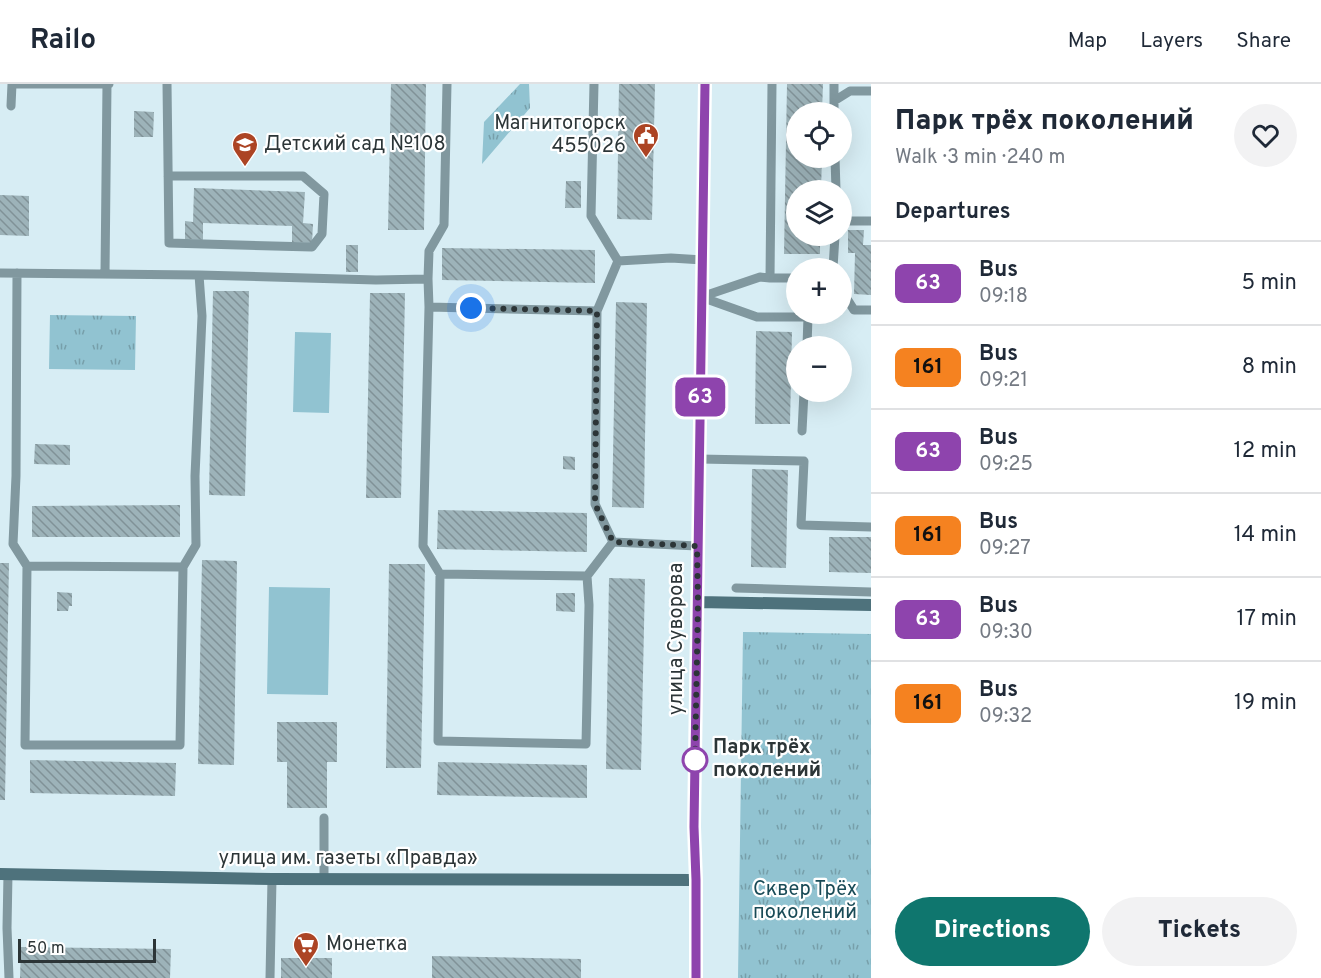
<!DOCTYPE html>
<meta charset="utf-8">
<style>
body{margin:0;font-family:Overpass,sans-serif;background:#f2f2f3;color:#1f2937;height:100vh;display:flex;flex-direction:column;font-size:22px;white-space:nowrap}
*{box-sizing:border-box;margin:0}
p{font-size:20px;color:#747a83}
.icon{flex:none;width:33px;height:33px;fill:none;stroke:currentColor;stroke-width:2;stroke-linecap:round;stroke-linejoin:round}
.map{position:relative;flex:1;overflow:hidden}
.drawer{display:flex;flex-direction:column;background:#fff;width:450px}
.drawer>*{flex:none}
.badge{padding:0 12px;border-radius:9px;font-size:21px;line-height:39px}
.buttons{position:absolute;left:786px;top:18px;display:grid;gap:12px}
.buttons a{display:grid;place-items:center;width:66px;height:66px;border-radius:50%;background:#fff;box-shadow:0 6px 24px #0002;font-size:30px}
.scale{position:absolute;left:18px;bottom:15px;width:138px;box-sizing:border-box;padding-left:6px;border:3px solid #2c3537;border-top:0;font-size:16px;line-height:21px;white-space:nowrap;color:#2c3537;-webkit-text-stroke:4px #fff;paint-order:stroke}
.you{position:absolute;width:30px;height:30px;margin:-15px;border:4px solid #fff;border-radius:50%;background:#1a73e8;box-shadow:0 0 0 9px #1a73e833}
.map>.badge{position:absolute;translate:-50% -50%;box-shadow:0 0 0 3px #fff}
h2{padding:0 24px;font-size:22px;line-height:54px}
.round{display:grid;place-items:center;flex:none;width:63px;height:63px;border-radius:32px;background:#f2f2f3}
.summary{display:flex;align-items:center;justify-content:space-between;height:102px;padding:0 24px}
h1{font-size:28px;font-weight:800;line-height:45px}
.action{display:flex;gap:12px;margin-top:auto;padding:12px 24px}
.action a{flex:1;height:69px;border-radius:36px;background:#0f766e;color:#fff;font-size:24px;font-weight:800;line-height:69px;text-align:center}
.action a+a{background:#f2f2f3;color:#1f2937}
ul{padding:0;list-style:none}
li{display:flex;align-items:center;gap:18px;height:84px;padding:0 24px;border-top:2px solid #e0e1e3}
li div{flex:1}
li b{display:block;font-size:22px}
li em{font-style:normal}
li .badge{min-width:66px;font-weight:700;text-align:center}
header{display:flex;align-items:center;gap:36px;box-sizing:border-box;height:84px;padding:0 30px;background:#fff;border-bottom:2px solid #e0e1e3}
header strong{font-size:28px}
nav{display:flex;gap:33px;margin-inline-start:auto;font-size:21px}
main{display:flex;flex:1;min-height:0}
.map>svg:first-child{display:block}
.grass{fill:#91c3d1}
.park{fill:url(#park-tufts)}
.building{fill:url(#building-back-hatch)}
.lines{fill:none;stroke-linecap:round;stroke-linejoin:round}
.lane{stroke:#81989f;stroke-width:9}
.secondary{stroke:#4e727c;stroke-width:12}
.line-casing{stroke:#fff;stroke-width:14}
.line{stroke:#8e44ad;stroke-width:9}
.walk{stroke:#2c3537;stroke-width:6;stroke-dasharray:0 10.8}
.stop-dot{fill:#fff;stroke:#8e44ad;stroke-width:3}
.labels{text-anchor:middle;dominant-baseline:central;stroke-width:4.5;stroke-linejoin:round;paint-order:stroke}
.poi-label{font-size:20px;fill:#2c3537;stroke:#fff;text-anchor:start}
.street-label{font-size:20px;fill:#2c3537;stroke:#fff}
.stop-label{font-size:20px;font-weight:bold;fill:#2c3537;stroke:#fff;text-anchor:start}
.park-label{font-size:20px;fill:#194b57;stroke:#fff}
</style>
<header>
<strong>Railo</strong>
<nav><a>Map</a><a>Layers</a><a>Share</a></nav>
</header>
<main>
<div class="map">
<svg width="871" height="894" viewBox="0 0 871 894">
<defs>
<pattern id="park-tufts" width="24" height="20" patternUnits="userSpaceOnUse" patternTransform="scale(1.5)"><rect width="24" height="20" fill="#91c3d1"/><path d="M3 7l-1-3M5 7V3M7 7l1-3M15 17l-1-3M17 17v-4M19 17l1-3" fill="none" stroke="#779faa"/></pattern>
<pattern id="building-back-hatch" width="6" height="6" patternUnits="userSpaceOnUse" patternTransform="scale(1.5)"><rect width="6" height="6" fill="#9db3b9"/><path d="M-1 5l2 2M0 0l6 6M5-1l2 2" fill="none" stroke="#809297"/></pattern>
</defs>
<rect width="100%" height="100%" fill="#d7edf4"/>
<path class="grass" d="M295 248 331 249 329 329 293 328Z
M269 503 330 504 328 611 267 610Z"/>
<path class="park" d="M520 0H529L530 24 482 80 484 38Z
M50 231 136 232 135 286 49 285Z
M743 548 871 550V894H738Z"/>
<path class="building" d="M391 0H426L424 146H388Z
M619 0H655L652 136 617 135Z
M787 0H823L822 28H796V74H822L821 106H796V152H820V170H784Z
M134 27 154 28 153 53H134Z
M566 97H581V124H565Z
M194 104 305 108 303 139 313 140 312 159 292 158V142L203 139V156L185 155V137L193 138Z
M0 111 29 112V152L0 151Z
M848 146H864L863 161H871V211L854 210 855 169H848Z
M346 161H358V188H346Z
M442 164 595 166V199L442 196Z
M213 207H249L245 412 209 411Z
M370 209H405L401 414H366Z
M616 218 647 219 644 424 612 423Z
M756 247 792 248 790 340H755Z
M35 360 70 361V381L34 380Z
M563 372 575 373V386L563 385Z
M752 385 788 386 786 484 751 483Z
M180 421V453H32V422Z
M438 426 587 429V468L437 465Z
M829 453H871V489L829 488Z
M202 476 237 477 234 681 198 680Z
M0 479H9L5 716H0Z
M389 480H425L421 684H386Z
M609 494 645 495 641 686 606 685Z
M57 508 72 509V522H69L68 527H57Z
M556 509H575V528L556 527Z
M277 638H337V678H327V724H287V678H277Z
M30 676 176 679 175 712 30 709Z
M438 678 587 681V714L437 711Z
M21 863 171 865 170 894H20Z
M432 872 581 875V894H432Z
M281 874H332V894H281Z"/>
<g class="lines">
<path class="lane" d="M12 0H107
M167 0 169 159 312 163 322 150 324 110 303 92H168
M834 0V17
M11 22 12 0
M834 28V17L850 7H871
M835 74 836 106
M842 137H871
M618 177 671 174 703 176
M833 184 835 152
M0 189 199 191 376 196 428 195 429 167 444 141 447 0
M17 189 16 392 13 460 27 482 25 661H180L183 483 196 461 195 392 202 232 199 191
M105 190 107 0H109
M770 194 772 0
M428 195 429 223 597 227
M842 207 854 226H871
M701 213 757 233H808L807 262
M701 213 760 193 770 194H796
M429 223 423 462 440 490 587 492
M802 347 804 308
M699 375 804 377 801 441 871 443
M613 458 697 462
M27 482 183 483
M440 490 438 657 586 660 589 521 587 492 613 458 595 420 597 227 618 177 591 132 594 0
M736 504 871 508
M324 734V794
M8 790 7 844 9 894
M270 894 272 795"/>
<path class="secondary" d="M698 518 871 521
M0 790 272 795 696 796
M696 894V796L694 743 705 0"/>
</g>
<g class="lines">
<defs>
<path id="line" d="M696 894V796L694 743 705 0"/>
</defs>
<use href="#line" class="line-casing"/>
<use href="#line" class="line"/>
<path class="walk" d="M471 224 597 227 595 420 613 458 697 462 698 518 695 676"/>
</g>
<defs>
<symbol id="civic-pin" viewBox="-11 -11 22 30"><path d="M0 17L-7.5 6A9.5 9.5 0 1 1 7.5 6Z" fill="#ac4424" stroke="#fff"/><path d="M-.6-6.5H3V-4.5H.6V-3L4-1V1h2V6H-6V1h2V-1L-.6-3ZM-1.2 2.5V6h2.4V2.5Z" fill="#fff"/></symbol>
<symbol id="school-pin" viewBox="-11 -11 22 30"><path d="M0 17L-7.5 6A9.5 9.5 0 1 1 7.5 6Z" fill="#ac4424" stroke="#fff"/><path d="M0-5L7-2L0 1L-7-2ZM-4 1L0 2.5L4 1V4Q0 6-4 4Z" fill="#fff"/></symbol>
<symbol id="supermarket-pin" viewBox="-11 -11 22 30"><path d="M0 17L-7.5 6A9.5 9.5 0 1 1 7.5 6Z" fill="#ac4424" stroke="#fff"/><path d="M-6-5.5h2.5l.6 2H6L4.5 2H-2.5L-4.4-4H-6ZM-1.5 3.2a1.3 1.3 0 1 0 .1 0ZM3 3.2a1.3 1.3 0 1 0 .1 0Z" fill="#fff"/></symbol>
</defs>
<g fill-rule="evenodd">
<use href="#civic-pin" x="631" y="37" width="30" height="40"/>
<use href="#school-pin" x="230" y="46" width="30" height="40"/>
<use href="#supermarket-pin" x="291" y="846" width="30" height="40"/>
</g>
<circle class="stop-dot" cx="695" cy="676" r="12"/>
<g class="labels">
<g class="poi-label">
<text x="626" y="40" text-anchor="end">Магнитогорск<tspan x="626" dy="23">455026</tspan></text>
<text x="264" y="61">Детский сад №108</text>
<text x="326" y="861">Монетка</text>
</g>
<g class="street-label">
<text transform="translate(677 555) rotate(-90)">улица Суворова</text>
<text x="348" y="775">улица им. газеты «Правда»</text>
</g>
<g class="stop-label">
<text x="713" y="664">Парк трёх<tspan x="713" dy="23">поколений</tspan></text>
</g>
<g class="park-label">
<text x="805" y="806">Сквер Трёх<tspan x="805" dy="23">поколений</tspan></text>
</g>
</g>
</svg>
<div class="buttons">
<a><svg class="icon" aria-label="locate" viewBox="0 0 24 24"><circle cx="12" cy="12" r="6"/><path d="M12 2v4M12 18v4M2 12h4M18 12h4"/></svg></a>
<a><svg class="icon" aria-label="layers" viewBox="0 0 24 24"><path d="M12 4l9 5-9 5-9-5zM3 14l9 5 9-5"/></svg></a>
<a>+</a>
<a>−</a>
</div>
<div class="scale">50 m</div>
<div class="you" style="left:471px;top:224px"></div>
<b class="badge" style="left:700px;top:313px;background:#8e44ad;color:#fff">63</b>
</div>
<section class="drawer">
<div class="summary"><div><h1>Парк трёх поколений</h1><p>Walk · 3 min · 240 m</p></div><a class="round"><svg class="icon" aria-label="heart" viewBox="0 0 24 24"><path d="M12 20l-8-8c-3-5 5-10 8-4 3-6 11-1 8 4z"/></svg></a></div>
<h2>Departures</h2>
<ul>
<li><span class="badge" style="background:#8e44ad;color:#fff">63</span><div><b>Bus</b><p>09:18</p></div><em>5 min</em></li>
<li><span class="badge" style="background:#f58220;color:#111">161</span><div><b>Bus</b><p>09:21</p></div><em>8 min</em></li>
<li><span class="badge" style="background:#8e44ad;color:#fff">63</span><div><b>Bus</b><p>09:25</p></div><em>12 min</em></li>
<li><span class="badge" style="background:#f58220;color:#111">161</span><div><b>Bus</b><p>09:27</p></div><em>14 min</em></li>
<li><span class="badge" style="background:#8e44ad;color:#fff">63</span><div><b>Bus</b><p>09:30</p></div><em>17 min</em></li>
<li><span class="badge" style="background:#f58220;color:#111">161</span><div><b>Bus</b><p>09:32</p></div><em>19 min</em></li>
</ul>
<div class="action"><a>Directions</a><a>Tickets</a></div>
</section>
</main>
